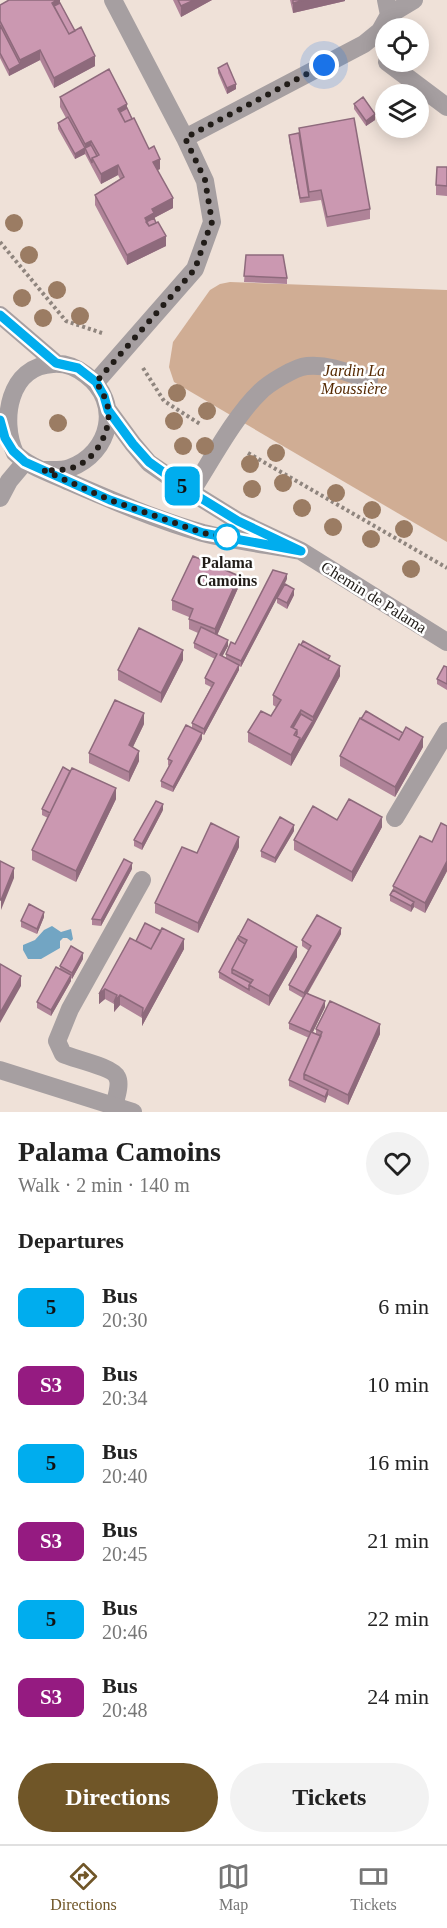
<!DOCTYPE html>
<meta charset="utf-8">
<style>
body{margin:0;font-family:"Times New Roman",serif;background:#f2f2f2;color:#222;height:100vh;display:flex;flex-direction:column;font-size:22px;white-space:nowrap}
*{box-sizing:border-box;margin:0}
p{font-size:20px;color:#767676}
.icon{flex:none;width:33px;height:33px;fill:none;stroke:currentColor;stroke-width:2;stroke-linecap:round;stroke-linejoin:round}
.map{position:relative;height:1112px;overflow:hidden}
.side{display:flex;flex-direction:column;background:#fff;flex:1}
.side>*{flex:none}
.badge{padding:0 12px;border-radius:9px;font-size:21px;line-height:39px}
.controls{position:absolute;left:375px;top:18px;display:grid;gap:12px}
.controls a{display:grid;place-items:center;width:54px;height:54px;border-radius:50%;background:#fff;box-shadow:0 3px 15px #0003;font-size:30px}
.you{position:absolute;width:30px;height:30px;margin:-15px;border:4px solid #fff;border-radius:50%;background:#1a73e8;box-shadow:0 0 0 9px #1a73e833}
.map>.badge{position:absolute;translate:-50% -50%;box-shadow:0 0 0 3px #fff}
h2{padding:0 18px;font-size:22px;line-height:54px}
.round{display:grid;place-items:center;flex:none;width:63px;height:63px;border-radius:32px;background:#f2f2f2}
.head{display:flex;align-items:center;justify-content:space-between;height:102px;padding:0 18px}
h1{font-size:28px;font-weight:600;line-height:45px}
.action{display:flex;gap:12px;margin-top:auto;padding:12px 18px}
.action a{flex:1;height:69px;border-radius:36px;background:#705628;color:#fff;font-size:24px;font-weight:600;line-height:69px;text-align:center}
.action a+a{background:#f2f2f2;color:#222}
ul{padding:0;list-style:none}
li{display:flex;align-items:center;gap:18px;height:78px;padding:0 18px}
li div{flex:1}
li b{display:block;font-size:22px}
li em{font-style:normal}
li .badge{min-width:66px;font-weight:700;text-align:center}
.menu{display:flex;justify-content:space-around;align-items:center;height:84px;border-top:2px solid #e0e0e0;background:#fff;font-size:16px;color:#767676}
.menu a{display:grid;justify-items:center;gap:3px}
.menu .current{color:#705628}
.map>svg:first-child{display:block}
.green{fill:#d0ad94}
.water{fill:#72a5c3}
.lines{fill:none;stroke-linecap:round;stroke-linejoin:round}
.path{stroke:#8f857e;stroke-width:4;stroke-dasharray:3 3;stroke-linecap:butt}
.service{stroke:#a69fa1;stroke-width:18}
.minor{stroke:#a69fa1;stroke-width:18}
.tree{fill:#9b7c63}
.wall{fill:#af8398}
.shaded-wall{fill:#8e6a7c}
.building{fill:#cb98b1;stroke:#8e6a7c;stroke-width:1.5}
.line-casing{stroke:#fff;stroke-width:14}
.line{stroke:#00adee;stroke-width:9}
.walk{stroke:#211c18;stroke-width:6;stroke-dasharray:0 10.8}
.stop-dot{fill:#fff;stroke:#00adee;stroke-width:3}
.labels{text-anchor:middle;dominant-baseline:central;stroke-width:5;stroke-linejoin:round;paint-order:stroke}
.park-label{font-size:16px;font-style:italic;fill:#562a03;stroke:#fff}
.stop-label{font-size:16px;font-weight:bold;fill:#211c18;stroke:#fff}
.street-label{font-size:16px;fill:#211c18;stroke:#fff}
</style>
<div class="map">
<svg width="447" height="1112" viewBox="0 0 447 1112">
<rect width="100%" height="100%" fill="#efe1d8"/>
<path class="green" d="M230 282 447 290V542L174 382 169 367 173 342 210 290 220 284Z"/>
<path class="water" d="M52 926 61 932 71 929 73 939 71 941 67 938H63L60 941V948L41 959H28L23 950V945L35 940 44 930Z"/>
<g class="lines">
<path class="path" d="M0 242 66 321 102 333
M143 368 164 401 200 424
M248 453 447 568"/>
<path class="service" d="M389 15 414 0
M387 62 447 107
M185 138 364 44 380 31 389 15 386 0
M96 382 195 269 212 222 205 181 185 138 113 0
M191 492C210 463 234 417 259 393 267 384 295 367 307 366 329 364 349 373 369 380
M395 818 447 731
M114 1106C116 1098 121 1084 117 1077 113 1067 74 1059 63 1054L57 1041 70 1009 142 880"/>
<path class="minor" d="M0 315 56 363
M108 410 133 444 149 463 191 492 238 521 301 551 447 642
M43 470C51 470 62 471 70 468 111 453 122 402 86 375 77 368 65 363 53 364 9 366 0 420 15 453 29 467 50 473 67 481 111 500 157 520 203 533 235 541 269 545 301 551
M0 498 9 481 25 462
M0 1070 133 1112"/>
</g>
<g class="tree">
<circle cx="14" cy="223" r="9"/>
<circle cx="29" cy="255" r="9"/>
<circle cx="57" cy="290" r="9"/>
<circle cx="22" cy="298" r="9"/>
<circle cx="80" cy="316" r="9"/>
<circle cx="43" cy="318" r="9"/>
<circle cx="177" cy="393" r="9"/>
<circle cx="207" cy="411" r="9"/>
<circle cx="174" cy="421" r="9"/>
<circle cx="58" cy="423" r="9"/>
<circle cx="183" cy="446" r="9"/>
<circle cx="205" cy="446" r="9"/>
<circle cx="276" cy="453" r="9"/>
<circle cx="250" cy="464" r="9"/>
<circle cx="283" cy="483" r="9"/>
<circle cx="252" cy="489" r="9"/>
<circle cx="336" cy="493" r="9"/>
<circle cx="302" cy="508" r="9"/>
<circle cx="372" cy="510" r="9"/>
<circle cx="333" cy="527" r="9"/>
<circle cx="404" cy="529" r="9"/>
<circle cx="371" cy="539" r="9"/>
<circle cx="411" cy="569" r="9"/>
</g>
<path class="wall" d="M60 0V3L75 31 95 66 54 88 40 60 9 76 0 58V5Z
M173 0H212L181 17Z
M290 0H345V1L293 13Z
M218 68 236 89 227 94 218 73Z
M60 97 127 108 160 169 158 170 173 208 154 218 166 246 127 265 95 205V195L120 179 118 175 101 184 85 154 75 159 58 129V123L66 118 60 107Z
M354 104 375 120 366 126 354 109Z
M299 128 370 209V219L327 227 321 200 300 203 289 140V135L299 133Z
M447 167V196L436 195V185Z
M246 255 287 278V284L244 282Z
M287 579 279 595H294L287 609 277 603V598L241 667 239 666V670L204 735 202 734V739L173 792 161 787V781L169 766 168 765V759L192 728V723L211 687 205 684V678L215 659 194 648V643L198 633 189 629V617L172 610V600L239 586 217 635 228 646 222 656 226 658V654Z
M183 660 161 703 118 680V670Z
M330 661 340 676 291 766 248 742V732L271 716 276 707 273 705V695Z
M447 667V690L437 684V679Z
M144 724 133 747 139 761 129 782 89 763V753Z
M423 747 395 797 340 766V756Z
M116 799 76 882 32 860V850L48 818 42 815V809Z
M163 810 142 850 134 846V840Z
M337 820 382 827 352 882 294 850V840Z
M447 826V871L425 913 414 907 411 912 390 901V895L393 890V886L432 842Z
M294 831 275 863 261 857V851Z
M239 847 198 933 155 913V903L197 853Z
M132 869 101 926 92 925V919Z
M44 917 37 934 21 927V921Z
M341 934 308 993 325 1007 313 1032 316 1034V1029L380 1034 348 1105 328 1095 325 1103 289 1086V1080L309 1038 289 1029V1023L303 998 289 990V985L309 951 302 946V940Z
M239 936 297 957 269 1006 219 978V972L239 940Z
M136 941 184 949 142 1026V1018L120 1005 114 1012V1004L105 999 99 1004V994Z
M83 959 72 979 71 978V981L51 1016 37 1008V1002L60 969V966Z"/>
<path class="shaded-wall" d="M57 0H60V9L55 12 52 3Z
M194 0H212L181 17V6Z
M305 0H345V1L293 13V3Z
M40 50V60L9 76V70L20 64V60Z
M95 56V66L54 88V78Z
M236 84V89L227 94V88Z
M127 104V114L120 118 118 109Z
M375 114V120L366 126V121Z
M91 141V151L85 148V144Z
M85 148V154L75 159V154Z
M160 159V169L153 172V162Z
M118 165V175L101 184V174Z
M173 198V208L154 218 147 227 145 218 152 209Z
M166 236V246L127 265V255Z
M287 574V579L241 667V661Z
M239 576V586L215 640V629Z
M294 589V595L287 609V603Z
M228 640V646L220 661V655Z
M183 650V660L161 703V693Z
M239 665V670L204 735V729Z
M340 666V676L313 727V717Z
M301 710V720L293 732 291 727Z
M144 713V724L129 755V745Z
M313 721V727L291 766V755L300 738Z
M202 733V739L173 792V787Z
M423 737V747L395 797V787Z
M139 751V761L129 782V772Z
M116 788V799L76 882V871Z
M163 804V810L142 850V844Z
M382 817V827L352 882V872Z
M294 825V831L275 863V858Z
M239 837V847L198 933V923Z
M447 861V871L425 913V903Z
M132 863V869L101 926V920Z
M14 868V878L1 910V900Z
M414 902V907L411 912V906Z
M44 912V917L37 934V929Z
M341 928V934L304 999V993Z
M184 939V949L142 1026V1016Z
M297 947V957L269 1006V996Z
M83 953V959L72 979V973Z
M71 975V981L51 1016V1010Z
M21 976V986L0 1023V1013Z
M105 989V999L99 1004V994Z
M120 995V1005L114 1012V1002Z
M325 1001V1007L310 1038V1032Z
M380 1024V1034L348 1105V1095Z
M328 1090V1095L325 1103V1097Z"/>
<path class="building" d="M9 0H57L52 3 69 34 81 27 95 56 54 78 40 50 20 60 0 21V5Z
M178 0H194L181 6Z
M293 0H305L293 3Z
M60 3 75 31 69 34 54 6Z
M0 25 20 64 9 70 0 53Z
M227 63 236 84 227 88 218 68Z
M109 69 127 104 118 109 125 122 134 118 149 149 154 146 160 159 153 162 173 198 152 209 154 213 145 218 149 226 158 222 166 236 127 255 95 195 124 177 118 165 101 174 92 158 99 155 91 141 85 144 60 97Z
M363 97 375 114 366 121 354 104Z
M127 108 132 119 125 122 120 112Z
M68 117 85 148 75 154 58 123Z
M354 118 370 209 327 217 321 190 309 192 299 128Z
M299 133 309 197 300 198 289 135Z
M91 145 97 156 92 158V163L85 148Z
M437 167H447V186L436 185Z
M154 218 156 223 149 226 146 222Z
M246 255H283L287 278 244 276Z
M193 556 239 576 215 629 189 619 193 609 172 600Z
M273 570 287 574 241 661 226 654 231 642 235 644Z
M285 584 294 589 287 603 277 598Z
M201 627 228 640 220 655 239 665 204 729 192 723 214 683 205 678 217 654 194 643Z
M139 628 183 650 161 693 118 670Z
M303 641 330 656 328 660 301 645Z
M299 644 340 666 313 717 301 710 291 727 297 730 294 735 300 738 291 755 248 732 261 711 271 716 281 700 273 695Z
M444 666 447 667V684L437 679Z
M115 700 144 713 129 745 139 751 129 772 89 753Z
M366 711 403 733 399 740 361 719Z
M301 714 313 721 300 742V738L296 736 297 734V730L293 728Z
M360 718 399 740 406 727 423 737 395 787 340 756Z
M186 725 202 733 173 787 161 781 172 761 168 759Z
M63 767 70 771 50 813 42 809Z
M72 768 116 788 76 871 32 850Z
M349 799 382 817 352 872 294 840 313 806 337 820Z
M156 801 163 804 142 844 134 840Z
M280 817 294 825 275 858 261 851Z
M211 823 239 837 198 923 155 903 182 847 197 853Z
M441 823 447 826V861L425 903 393 886 420 836 432 842Z
M124 859 132 863 101 920 92 919Z
M0 861 14 868 1 900H0Z
M393 890 414 902 411 906 390 895Z
M29 904 44 912 37 929 21 921Z
M317 915 341 928 304 993 289 985 311 946 302 940Z
M248 919 297 947 269 996 249 985 253 980 232 969 247 940 239 936Z
M145 923 161 931 151 949 136 941Z
M162 928 184 939 142 1016 143 1008 120 995 114 1002 117 995 105 989 99 994 130 938 151 949Z
M238 937 239 940 245 944 232 969V973L251 983 249 985V990L219 972Z
M71 946 83 953 72 973 60 966Z
M0 964 21 976 0 1013Z
M56 967 71 975 51 1010 37 1002Z
M306 993 325 1001 310 1032 289 1023Z
M330 1001 380 1024 348 1095 304 1074 322 1032 316 1029Z
M311 1032 321 1036 304 1074V1079L328 1090 325 1097 289 1080Z"/>
<g class="lines">
<defs>
<path id="line" d="M0 315 56 363 78 368 96 382 104 396 108 410 133 444 149 462 191 492 238 521 301 551 203 533 110 500 25 462 13 451 5 438 0 420"/>
</defs>
<use href="#line" class="line-casing"/>
<use href="#line" class="line"/>
<path class="walk" d="M227 537 203 533 110 500 43 470C51 470 59 471 67 469 93 465 112 433 108 408 106 398 101 390 96 382L195 269 206 237 212 222 205 180 185 138 324 65"/>
</g>
<circle class="stop-dot" cx="227" cy="537" r="12"/>
<g class="labels">
<g class="park-label">
<text x="354" y="370">Jardin La<tspan x="354" dy="18">Moussière</tspan></text>
</g>
<g class="stop-label">
<text x="227" y="562">Palama<tspan x="227" dy="18">Camoins</tspan></text>
</g>
<g class="street-label">
<text transform="translate(374 597) rotate(32)">Chemin de Palama</text>
</g>
</g>
</svg>
<div class="controls">
<a><svg class="icon" aria-label="locate" viewBox="0 0 24 24"><circle cx="12" cy="12" r="6"/><path d="M12 2v4M12 18v4M2 12h4M18 12h4"/></svg></a>
<a><svg class="icon" aria-label="layers" viewBox="0 0 24 24"><path d="M12 4l9 5-9 5-9-5zM3 14l9 5 9-5"/></svg></a>
</div>
<div class="you" style="left:324px;top:65px"></div>
<b class="badge" style="left:182px;top:486px;background:#00adee;color:#111">5</b>
</div>
<section class="side">
<div class="head"><div><h1>Palama Camoins</h1><p>Walk · 2 min · 140 m</p></div><a class="round"><svg class="icon" aria-label="heart" viewBox="0 0 24 24"><path d="M12 20l-8-8c-3-5 5-10 8-4 3-6 11-1 8 4z"/></svg></a></div>
<h2>Departures</h2>
<ul>
<li><span class="badge" style="background:#00adee;color:#111">5</span><div><b>Bus</b><p>20:30</p></div><em>6 min</em></li>
<li><span class="badge" style="background:#951b81;color:#fff">S3</span><div><b>Bus</b><p>20:34</p></div><em>10 min</em></li>
<li><span class="badge" style="background:#00adee;color:#111">5</span><div><b>Bus</b><p>20:40</p></div><em>16 min</em></li>
<li><span class="badge" style="background:#951b81;color:#fff">S3</span><div><b>Bus</b><p>20:45</p></div><em>21 min</em></li>
<li><span class="badge" style="background:#00adee;color:#111">5</span><div><b>Bus</b><p>20:46</p></div><em>22 min</em></li>
<li><span class="badge" style="background:#951b81;color:#fff">S3</span><div><b>Bus</b><p>20:48</p></div><em>24 min</em></li>
</ul>
<div class="action"><a>Directions</a><a>Tickets</a></div>
</section>
<nav class="menu">
<a class="current"><svg class="icon" aria-label="directions" viewBox="0 0 24 24"><path d="M12 3l9 9-9 9-9-9zM9 14v-3h6M13 9l2 2-2 2"/></svg>Directions</a>
<a><svg class="icon" aria-label="map" viewBox="0 0 24 24"><path d="M3 6l6-2 6 2 6-2v14l-6 2-6-2-6 2zM9 4v14M15 6v14"/></svg>Map</a>
<a><svg class="icon" aria-label="tickets" viewBox="0 0 24 24"><path d="M3 7h18v10H3zM15 7v10"/></svg>Tickets</a>
</nav>
